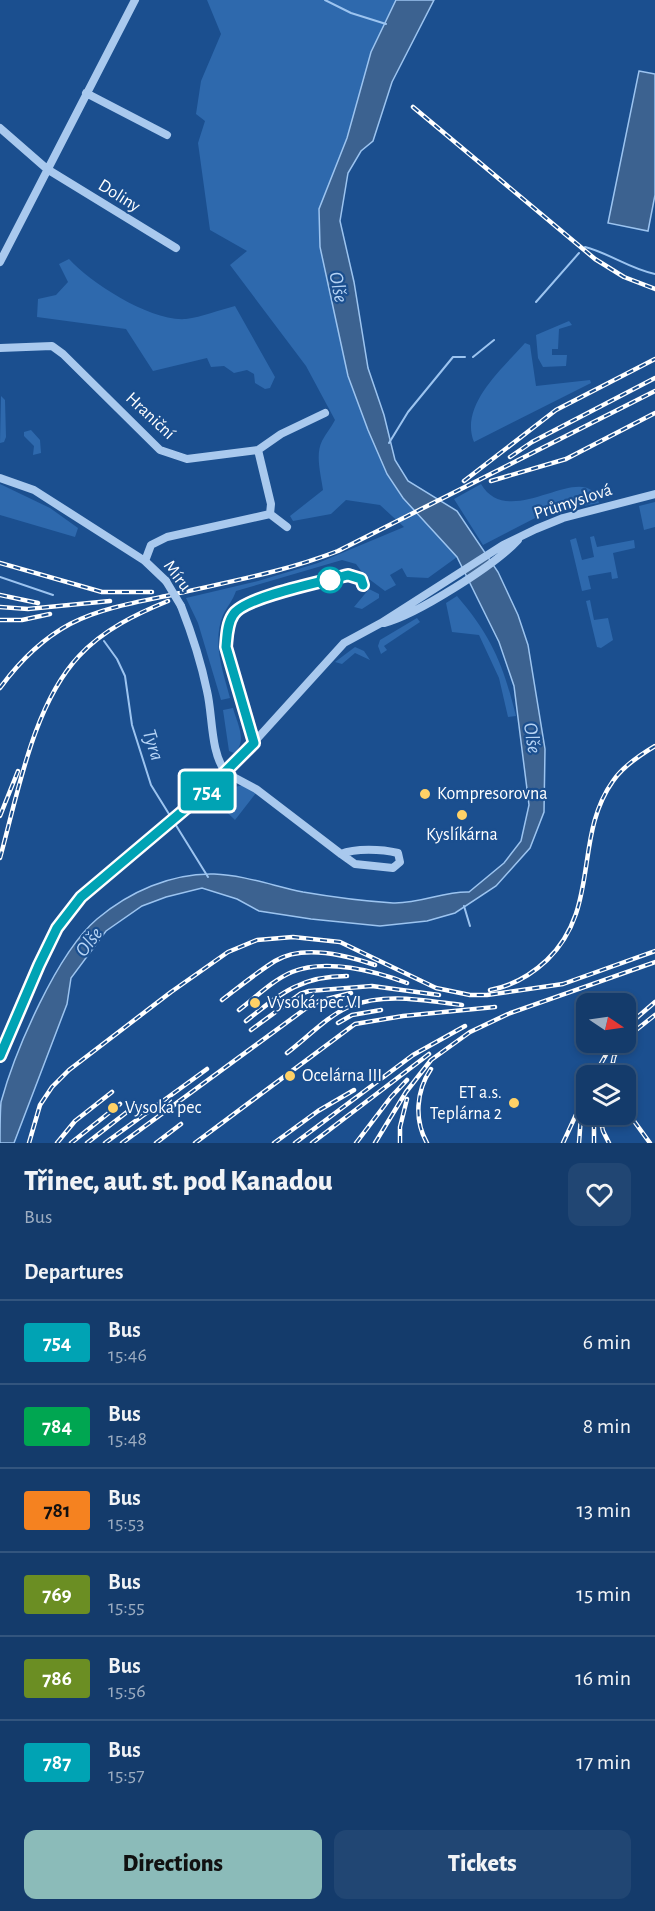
<!DOCTYPE html>
<meta charset="utf-8">
<style>
body{margin:0;font-family:"Alegreya Sans",sans-serif;background:#214673;color:#f1f3f6;height:100vh;display:flex;flex-direction:column;font-size:22px;white-space:nowrap}
*{box-sizing:border-box;margin:0}
p{font-size:20px;color:#9dadc1}
.icon{flex:none;width:33px;height:33px;fill:none;stroke:currentColor;stroke-width:2;stroke-linecap:round;stroke-linejoin:round}
.map{position:relative;height:1143px;overflow:hidden}
.side{display:flex;flex-direction:column;background:#143b6b;flex:1}
.side>*{flex:none}
.badge{padding:0 12px;border-radius:4px;font-size:21px;line-height:39px}
.needle{width:39px;rotate:103deg}
.tools{position:absolute;left:576px;top:993px;display:grid;gap:12px}
.tools a{display:grid;place-items:center;width:60px;height:60px;border-radius:12px;background:#143b6b;box-shadow:0 3px 9px #0003,0 0 0 2px #33557e;font-size:30px}
.map>.badge{position:absolute;translate:-50% -50%;box-shadow:0 0 0 3px #fff}
h2{padding:0 24px;font-size:22px;line-height:54px}
.round{display:grid;place-items:center;flex:none;width:63px;height:63px;border-radius:12px;background:#214673}
.head{display:flex;align-items:center;justify-content:space-between;height:102px;padding:0 24px}
h1{font-size:28px;font-weight:800;line-height:45px}
.cta{display:flex;gap:12px;margin-top:auto;padding:12px 24px}
.cta a{flex:1;height:69px;border-radius:12px;background:#8bbbb9;color:#111;font-size:24px;font-weight:800;line-height:69px;text-align:center}
.cta a+a{background:#214673;color:#f1f3f6}
ul{padding:0;list-style:none}
li{display:flex;align-items:center;gap:18px;height:84px;padding:0 24px;border-top:2px solid #33557e}
li div{flex:1}
li b{display:block;font-size:22px}
li em{font-style:normal}
li .badge{min-width:66px;font-weight:700;text-align:center}
.map>svg:first-child{display:block}
.green{fill:#2e69ad}
.water{fill:#3c6290;stroke:#9cc4f0;stroke-width:1.5}
.lines{fill:none;stroke-linecap:round;stroke-linejoin:round}
.stream{stroke:#9cc4f0;stroke-width:2}
.minor{stroke:#a9c9ee;stroke-width:8}
.rail-casing{stroke:#fff;stroke-width:4.5}
.rail{stroke:#1b4f8f;stroke-width:2;stroke-dasharray:7;stroke-linecap:butt}
.minor-bridge{stroke:#a9c9ee;stroke-width:8}
.line-casing{stroke:#fff;stroke-width:14}
.line{stroke:#00a3b4;stroke-width:9}
.stop-dot{fill:#fff;stroke:#00a3b4;stroke-width:3}
.poi-dot{fill:#ffd166;stroke:#1b4f8f;stroke-width:2}
.labels{text-anchor:middle;dominant-baseline:central;stroke-width:4.5;stroke-linejoin:round;paint-order:stroke}
.street-label{font-size:18px;fill:#fff;stroke:#1b4f8f}
.poi-label{font-size:18px;fill:#fff;stroke:#1b4f8f;text-anchor:start}
.water-label{font-size:20px;font-style:italic;fill:#b5d3f5;stroke:#1b4f8f}
</style>
<div class="map">
<svg width="655" height="1143" viewBox="0 0 655 1143">
<rect width="100%" height="100%" fill="#1b4f8f"/>
<path class="green" d="M207 0H396L371 52 347 138 319 209 320 247 348 376 368 430 387 474 402 498 457 557 428 578 407 577 402 568 390 575 396 585 385 591 365 576 356 564 342 560 236 591C233 600 227 607 223 615 212 642 223 672 230 698L221 700 198 623 186 598 258 581 318 563 404 527 380 505 346 500 331 514 293 521 290 516 323 490C321 475 315 455 322 441 326 433 331 428 335 420L306 366 230 265 247 251 210 230 198 143 205 121 196 114 201 81 221 34Z
M69 259C91 283 151 322 186 319 202 317 219 310 235 306L275 377 270 388 265 389 255 383 254 374 247 370 234 373 224 366 211 367 207 358 153 371 126 329 37 317 38 299 56 295 68 282 59 264Z
M569 321 572 325 559 329 558 349H552V355H567L566 366 543 367 538 358 536 335Z
M525 343 530 345 536 386 590 380 591 383 474 442C459 405 503 368 525 343Z
M1 396 5 400 6 437 4 442 0 443Z
M31 430 40 440 41 453 33 455 34 446 24 436V432Z
M0 484 50 508 78 528 75 537 0 515Z
M481 484C510 534 587 455 599 503L578 507 572 499 483 545 454 499Z
M655 502V527L644 530 639 506Z
M594 536 597 547 634 540 635 548 613 553 618 578 612 579 611 572 588 576 591 589 582 591 570 540 576 538 582 560 594 557 590 537Z
M369 589 379 594V598L362 609 354 607Z
M457 596C492 637 503 664 516 716L508 717 499 678 479 635 452 632 446 603Z
M590 600 594 620 608 618 613 640 601 648 597 647 586 601Z
M417 618 420 622 384 646 387 650 381 654 378 646 380 640Z
M355 647 364 651 370 660 355 653 342 664 335 662Z
M233 708C237 723 248 742 234 753L229 751 223 710Z
M244 785 256 793 235 820C225 810 217 805 221 790Z"/>
<path class="water" d="M396 0H434L392 82 373 141 361 151 348 173 340 221 354 282 368 368 384 415 395 460 408 481 457 511 498 572 518 615 528 645 545 749 544 812 530 848 496 886 455 913 427 921 380 926 311 919 259 911 237 899 202 888 166 897 142 906 106 931 71 978 67 1004 14 1143H0C0 1130 0 1114 1 1102 15 1051 57 953 97 919 129 892 171 873 214 874 243 875 274 886 303 892 332 897 363 901 393 903 420 904 444 891 469 892L504 863 521 841 529 805 514 686 499 642 457 557 403 498 387 474 368 430 348 376 320 247 319 209 347 138 371 52Z
M639 71 655 74V195L648 231 608 223Z"/>
<g class="lines">
<path class="stream" d="M325 0 351 13 386 24
M585 247C609 253 630 269 655 274
M536 302 579 253
M473 357 494 340
M389 443 408 412 453 357H465
M0 577 53 595
M104 641 117 659 125 676 132 725 151 785 208 877
M464 906 470 926"/>
<path class="minor" d="M86 93 167 135
M0 128 47 169 176 248
M0 262 135 0
M0 348 52 346 63 354 160 450 187 459 258 450 281 434 325 413
M0 478 34 490 145 561 166 581
M270 514 287 527
M145 561 151 545 167 537 270 514 271 504 258 450
M181 606C192 634 201 662 207 691 213 716 210 752 226 773
M384 623C416 615 495 565 518 540
M226 773 256 789 341 854 355 864 393 868 400 862 398 853C382 849 355 848 341 854
M0 1056 39 965 57 929 81 897 226 773 344 643 381 623 503 545 536 529 563 518 655 494"/>
<defs>
<path id="rail" d="M413 107 595 259 624 277 655 289
M510 457 532 442 655 378
M464 481 556 410 655 359
M491 481 566 459 655 413
M0 563 102 592H152
M0 595 38 603
M0 607 28 609 110 601
M0 620H22L50 614
M0 688C19 662 42 639 70 624 101 608 137 602 171 595 227 582 284 572 338 551L655 391
M0 816 18 771
M0 858C18 793 33 705 79 656 103 630 136 614 168 601
M490 990C512 986 531 975 547 960 601 908 573 837 613 781 623 766 640 755 655 746
M222 1000C239 987 256 973 275 961 303 944 346 955 375 965
M239 1010C256 997 273 980 292 972 326 958 375 971 407 983
M246 1021C280 994 300 976 347 976
M338 1023 352 1015 381 1010
M626 1027 655 1002
M251 1030 300 994 309 991 372 986 439 995
M626 1038 655 1015
M287 1053C307 1038 328 1015 351 1006 386 992 427 1001 462 1005
M594 1076 613 1042
M610 1076 614 1057 621 1042
M626 1110 650 1143
M599 1114 603 1131 609 1143
M29 1143 40 1105 52 1087 69 1070 171 992 228 952 257 940 293 937 340 942 436 988 470 995H487L563 984 655 951
M57 1143 75 1121 112 1092
M71 1143 120 1104
M87 1143 127 1112
M105 1143 207 1069
M122 1143 305 1009 319 1001 351 993
M156 1143 181 1124
M195 1143 355 1024 403 1016 495 1007
M274 1143 318 1111 354 1090
M295 1143 413 1055 465 1026
M312 1143 429 1054
M356 1143 391 1097 407 1080
M375 1143 406 1092 431 1060 470 1032 508 1014 655 962
M400 1143V1127L407 1099
M427 1143C414 1120 416 1091 431 1069
M563 1143 586 1093
M579 1143 581 1116
M594 1143V1114"/>
</defs>
<use href="#rail" class="rail-casing"/>
<use href="#rail" class="rail"/>
<path class="minor-bridge" d="M166 581 181 606"/>
</g>
<g class="lines">
<defs>
<path id="line" d="M0 1056 39 965 57 928 81 897 203 794 254 743 226 647C227 636 227 624 233 615 243 597 325 581 348 575L361 579 363 585"/>
</defs>
<use href="#line" class="line-casing"/>
<use href="#line" class="line"/>
</g>
<circle class="stop-dot" cx="330" cy="580" r="12"/>
<g class="poi-dot">
<circle cx="425" cy="794" r="6"/>
<circle cx="462" cy="815" r="6"/>
<circle cx="255" cy="1003" r="6"/>
<circle cx="290" cy="1076" r="6"/>
<circle cx="514" cy="1103" r="6"/>
<circle cx="113" cy="1108" r="6"/>
</g>
<g class="labels">
<g class="street-label">
<text transform="translate(119 196) rotate(32)">Doliny</text>
<text transform="translate(150 416) rotate(43)">Hraniční</text>
<text transform="translate(573 502) rotate(-18)">Průmyslová</text>
<text transform="translate(177 576) rotate(53)">Míru</text>
</g>
<g class="poi-label">
<text x="437" y="794">Kompresorovna</text>
<text x="462" y="835" text-anchor="middle">Kyslíkárna</text>
<text x="267" y="1003">Vysoká pec VI</text>
<text x="302" y="1076">Ocelárna III</text>
<text x="502" y="1093" text-anchor="end">ET a.s.<tspan x="502" dy="21">Teplárna 2</tspan></text>
<text x="125" y="1108">Vysoká pec</text>
</g>
<g class="water-label">
<text transform="translate(338 287) rotate(79)">Olše</text>
<text transform="translate(532 738) rotate(81)">Olše</text>
<text transform="translate(153 745) rotate(72)">Tyra</text>
<text transform="translate(89 942) rotate(-52)">Olše</text>
</g>
</g>
</svg>
<div class="tools">
<a><svg class="needle" viewBox="-14 -14 28 28"><path d="M0-13l5 13h-10z" fill="#e53935"/><path d="M0 13l5-13h-10z" fill="#9dadc1"/></svg></a>
<a><svg class="icon" aria-label="layers" viewBox="0 0 24 24"><path d="M12 4l9 5-9 5-9-5zM3 14l9 5 9-5"/></svg></a>
</div>
<b class="badge" style="left:207px;top:791px;background:#00a3b4;color:#fff">754</b>
</div>
<section class="side">
<div class="head"><div><h1>Třinec, aut. st. pod Kanadou</h1><p>Bus</p></div><a class="round"><svg class="icon" aria-label="heart" viewBox="0 0 24 24"><path d="M12 20l-8-8c-3-5 5-10 8-4 3-6 11-1 8 4z"/></svg></a></div>
<h2>Departures</h2>
<ul>
<li><span class="badge" style="background:#00a3b4;color:#fff">754</span><div><b>Bus</b><p>15:46</p></div><em>6 min</em></li>
<li><span class="badge" style="background:#00a651;color:#fff">784</span><div><b>Bus</b><p>15:48</p></div><em>8 min</em></li>
<li><span class="badge" style="background:#f58220;color:#111">781</span><div><b>Bus</b><p>15:53</p></div><em>13 min</em></li>
<li><span class="badge" style="background:#6b8e23;color:#fff">769</span><div><b>Bus</b><p>15:55</p></div><em>15 min</em></li>
<li><span class="badge" style="background:#6b8e23;color:#fff">786</span><div><b>Bus</b><p>15:56</p></div><em>16 min</em></li>
<li><span class="badge" style="background:#00a3b4;color:#fff">787</span><div><b>Bus</b><p>15:57</p></div><em>17 min</em></li>
</ul>
<div class="cta"><a>Directions</a><a>Tickets</a></div>
</section>
